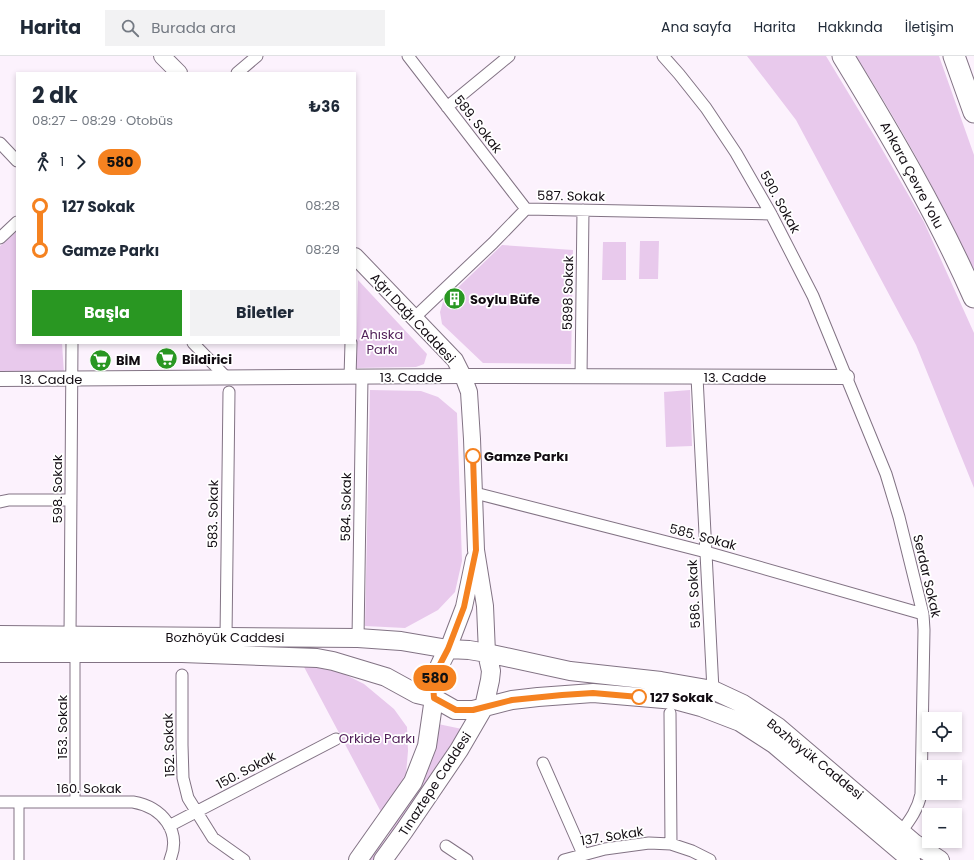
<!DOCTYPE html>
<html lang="tr">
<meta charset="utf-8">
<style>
body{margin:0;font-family:Poppins,sans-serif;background:#f2f2f3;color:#1f2937;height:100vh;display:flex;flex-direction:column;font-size:15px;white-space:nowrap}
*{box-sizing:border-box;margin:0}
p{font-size:13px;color:#747a83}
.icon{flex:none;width:22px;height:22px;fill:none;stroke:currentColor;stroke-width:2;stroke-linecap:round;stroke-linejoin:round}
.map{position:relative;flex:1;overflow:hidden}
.side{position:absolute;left:16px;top:16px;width:340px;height:272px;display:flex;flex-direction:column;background:#fff;border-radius:0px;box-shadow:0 2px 6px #0003}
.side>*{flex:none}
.badge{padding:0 8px;border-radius:13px;font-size:14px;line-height:26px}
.tools{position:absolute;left:922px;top:656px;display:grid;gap:8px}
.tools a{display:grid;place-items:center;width:40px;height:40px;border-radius:0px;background:#fff;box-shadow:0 2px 6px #0003;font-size:20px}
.map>.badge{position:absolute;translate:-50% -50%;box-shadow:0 0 0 2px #fff}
.legs{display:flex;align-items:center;gap:6px;height:44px;padding:0 16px;font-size:13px}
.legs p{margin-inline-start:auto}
.summary{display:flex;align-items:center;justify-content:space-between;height:68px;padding:0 16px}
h1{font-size:22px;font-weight:700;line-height:30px}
.cta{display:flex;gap:8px;margin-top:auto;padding:8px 16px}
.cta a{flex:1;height:46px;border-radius:0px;background:#299722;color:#fff;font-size:16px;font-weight:700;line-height:46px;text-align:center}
.cta a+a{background:#f2f2f3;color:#1f2937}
ul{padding:0 16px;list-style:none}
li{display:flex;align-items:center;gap:14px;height:44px;font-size:15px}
li i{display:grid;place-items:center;width:6px;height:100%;margin:0 5px;background:currentColor}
li i::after{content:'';width:10px;height:10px;margin:-5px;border:3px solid;border-radius:50%;background:#fff}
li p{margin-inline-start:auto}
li:first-child i{background:linear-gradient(#0000 50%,currentColor 0)}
li:last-child i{background:linear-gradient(currentColor 50%,#0000 0)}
header{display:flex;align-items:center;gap:24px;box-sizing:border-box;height:56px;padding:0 20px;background:#fff;border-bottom:1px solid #e0e1e3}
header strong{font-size:19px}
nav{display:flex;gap:22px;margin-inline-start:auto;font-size:14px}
.search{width:280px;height:36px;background:#f2f2f3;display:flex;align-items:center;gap:10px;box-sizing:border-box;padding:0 14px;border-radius:0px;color:#747a83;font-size:15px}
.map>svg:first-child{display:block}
.green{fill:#e8c9ec}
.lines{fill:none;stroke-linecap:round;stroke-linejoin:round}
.pedestrian-casing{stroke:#827384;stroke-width:11}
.minor-casing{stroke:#827384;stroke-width:13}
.tertiary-casing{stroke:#827384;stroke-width:16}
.secondary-casing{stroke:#827384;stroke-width:18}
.primary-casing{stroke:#827384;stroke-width:20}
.motorway-casing{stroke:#827384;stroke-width:23}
.pedestrian{stroke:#fff;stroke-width:9}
.minor{stroke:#fff;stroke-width:11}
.tertiary{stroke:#fff;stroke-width:14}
.secondary{stroke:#fff;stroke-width:16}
.primary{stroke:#fff;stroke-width:18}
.motorway{stroke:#fff;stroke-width:21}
.line-1-casing{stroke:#fff;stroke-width:9}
.line-1{stroke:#f58220;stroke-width:6}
.stop-1-dot{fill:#fff;stroke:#f58220;stroke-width:2}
.labels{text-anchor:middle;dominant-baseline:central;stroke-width:3.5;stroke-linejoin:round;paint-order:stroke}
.street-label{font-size:13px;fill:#120c12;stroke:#fff}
.poi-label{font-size:13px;font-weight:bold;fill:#120c12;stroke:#fff;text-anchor:start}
.park-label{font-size:13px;fill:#511f59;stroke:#fff}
.stop-label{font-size:13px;font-weight:bold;fill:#120c12;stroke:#fff;text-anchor:start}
</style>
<header>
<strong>Harita</strong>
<div class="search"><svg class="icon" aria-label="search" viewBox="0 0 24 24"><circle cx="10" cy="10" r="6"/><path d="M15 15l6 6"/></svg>Burada ara</div>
<nav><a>Ana sayfa</a><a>Harita</a><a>Hakkında</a><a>İletişim</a></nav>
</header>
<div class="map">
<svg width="974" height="804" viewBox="0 0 974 804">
<rect width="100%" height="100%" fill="#fcf2fd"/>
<path class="green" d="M747 0H826L875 81 924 166 974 277V432L916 289 796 64Z
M856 0H939L974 99V215C940 141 900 69 856 0Z
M17 175V287H62L64 318 0 317V190Z
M640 185H659L658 223H639Z
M603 186H626V224H602Z
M502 189 573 194 571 308 483 307 442 268 440 256 443 246Z
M358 224 427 298 424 308 416 311 356 312Z
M370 334 421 335 438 341 457 357 462 505 455 536 438 554 405 572 365 570Z
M690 334 692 390 666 391 664 336Z
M303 609 340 616 364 628 394 653 407 671 408 695 406 718 398 738 381 756Z
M438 668 462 673 375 804H368L388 780 404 752Z"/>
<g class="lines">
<defs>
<path id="pedestrian" d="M75 597V746
M19 804V746"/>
<path id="minor" d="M408 0 526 153
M663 0 679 18 706 52 736 97 771 158 813 240 886 418 899 461 923 558 924 574 921 738C918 753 910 764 901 776
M237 17 257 0
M447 51 509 0
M0 87 17 105
M0 182 17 166
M414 262 493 187 526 153 771 158
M193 287 227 322
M350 321 351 287
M581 321 583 154
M697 321 713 634
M475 437 706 496 923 558
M0 446 9 444H71
M70 580 72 287
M226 581 229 336
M358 582 362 321
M182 619V689L183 722 188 742 213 782 244 804
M670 657 671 788
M543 707 583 798
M0 746H133C162 751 182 775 170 804
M169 770 336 683
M446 790 467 804
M564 804 605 793 649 787 671 788 692 795 710 804"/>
<path id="tertiary" d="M0 323 463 320 847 321"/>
<path id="secondary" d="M162 0 179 17
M355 200 455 304 463 320 469 336 472 383 476 494 485 550 487 597
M448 593 464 551 474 503"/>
<path id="primary" d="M0 579 358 582 401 585 448 593 469 594 487 597 491 615 490 624 484 651 459 694 404 775 383 804
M448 593C438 612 433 620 434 642L455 654H473L512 644 538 641 593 637 675 644 701 651 740 666 774 688 911 804
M0 597H182L317 602 333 605 386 621 417 638 434 642 427 690 413 726 358 804
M487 597 570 615 661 625 713 634 743 648 778 671 914 787 940 804"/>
<path id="motorway" d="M843 0C891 79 937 157 974 241
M954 0 974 56"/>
</defs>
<use href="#pedestrian" class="pedestrian-casing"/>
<use href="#minor" class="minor-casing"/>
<use href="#tertiary" class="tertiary-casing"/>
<use href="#secondary" class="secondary-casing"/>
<use href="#primary" class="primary-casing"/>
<use href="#motorway" class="motorway-casing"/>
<use href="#pedestrian" class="pedestrian"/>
<use href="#minor" class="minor"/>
<use href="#tertiary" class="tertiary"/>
<use href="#secondary" class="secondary"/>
<use href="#primary" class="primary"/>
<use href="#motorway" class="motorway"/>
</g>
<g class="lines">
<defs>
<path id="line-1" d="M473 400 476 494 464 551 448 593 435 618 433 629 434 642 456 654H473L512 644 562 639 593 637 639 641"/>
</defs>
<use href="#line-1" class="line-1-casing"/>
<use href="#line-1" class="line-1"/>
</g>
<defs>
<symbol id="building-disc" viewBox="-11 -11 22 22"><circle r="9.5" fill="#299722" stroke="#fff"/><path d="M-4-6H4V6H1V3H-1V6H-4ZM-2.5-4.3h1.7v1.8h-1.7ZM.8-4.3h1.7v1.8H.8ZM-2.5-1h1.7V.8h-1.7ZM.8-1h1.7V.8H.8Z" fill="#fff"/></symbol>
<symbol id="supermarket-disc" viewBox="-11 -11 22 22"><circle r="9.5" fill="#299722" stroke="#fff"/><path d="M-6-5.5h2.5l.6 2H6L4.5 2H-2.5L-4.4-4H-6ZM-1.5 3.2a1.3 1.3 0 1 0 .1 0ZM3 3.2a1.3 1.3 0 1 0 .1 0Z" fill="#fff"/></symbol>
</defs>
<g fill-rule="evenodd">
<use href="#building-disc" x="442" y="230" width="25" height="25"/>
<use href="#supermarket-disc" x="154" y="290" width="25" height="25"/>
<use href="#supermarket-disc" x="88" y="292" width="25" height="25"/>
</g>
<g class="stop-1-dot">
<circle cx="473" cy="400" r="7"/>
<circle cx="639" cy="641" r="7"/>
</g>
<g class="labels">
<g class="street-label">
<text transform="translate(478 68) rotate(52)">589. Sokak</text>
<text transform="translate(912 119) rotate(62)">Ankara Çevre Yolu</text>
<text transform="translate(571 140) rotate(1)">587. Sokak</text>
<text transform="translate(780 146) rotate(61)">590. Sokak</text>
<text transform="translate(568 237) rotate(-89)">5898 Sokak</text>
<text transform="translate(413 262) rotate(47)">Ağrı Dağı Caddesi</text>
<text x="411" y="321">13. Cadde</text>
<text x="735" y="321">13. Cadde</text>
<text x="51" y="323">13. Cadde</text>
<text transform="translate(57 433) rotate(-90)">598. Sokak</text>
<text transform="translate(346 451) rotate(-89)">584. Sokak</text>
<text transform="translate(213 458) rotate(-89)">583. Sokak</text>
<text transform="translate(703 481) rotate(15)">585. Sokak</text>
<text transform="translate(927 520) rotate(77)">Serdar Sokak</text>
<text transform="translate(694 538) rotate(-93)">586. Sokak</text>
<text x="225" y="581">Bozhöyük Caddesi</text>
<text transform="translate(62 671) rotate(-90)">153. Sokak</text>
<text transform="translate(169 689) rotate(-92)">152. Sokak</text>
<text transform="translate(815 703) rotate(39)">Bozhöyük Caddesi</text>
<text transform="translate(246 714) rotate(-28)">150. Sokak</text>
<text transform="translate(435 728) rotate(-57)">Tınaztepe Caddesi</text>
<text x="89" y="732">160. Sokak</text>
<text transform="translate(612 780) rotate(-9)">137. Sokak</text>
</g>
<g class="poi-label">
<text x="470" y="243">Soylu Büfe</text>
<text x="182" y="303">Bildirici</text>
<text x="116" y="304">BİM</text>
</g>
<g class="park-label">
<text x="382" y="278">Ahıska<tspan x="382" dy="15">Parkı</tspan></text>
<text x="377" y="682">Orkide Parkı</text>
</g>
<g class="stop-label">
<text x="484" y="400">Gamze Parkı</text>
<text x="650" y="641">127 Sokak</text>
</g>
</g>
</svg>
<div class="tools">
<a><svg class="icon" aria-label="locate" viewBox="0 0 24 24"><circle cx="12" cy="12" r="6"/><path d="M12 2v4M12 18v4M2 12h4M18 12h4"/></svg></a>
<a>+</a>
<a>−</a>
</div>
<b class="badge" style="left:435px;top:622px;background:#f58220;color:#111">580</b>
<section class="side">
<div class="summary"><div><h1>2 dk</h1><p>08:27 – 08:29 · Otobüs</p></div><b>₺36</b></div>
<div class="legs"><svg class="icon" aria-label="walk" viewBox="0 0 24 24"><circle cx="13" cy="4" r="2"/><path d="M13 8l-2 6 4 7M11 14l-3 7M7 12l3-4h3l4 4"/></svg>1<svg class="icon" aria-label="forward" viewBox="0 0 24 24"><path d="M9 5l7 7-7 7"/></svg><b class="badge" style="background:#f58220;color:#111">580</b></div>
<ul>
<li><i style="color:#f58220"></i><b>127 Sokak</b><p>08:28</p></li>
<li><i style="color:#f58220"></i><b>Gamze Parkı</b><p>08:29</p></li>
</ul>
<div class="cta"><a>Başla</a><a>Biletler</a></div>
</section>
</div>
